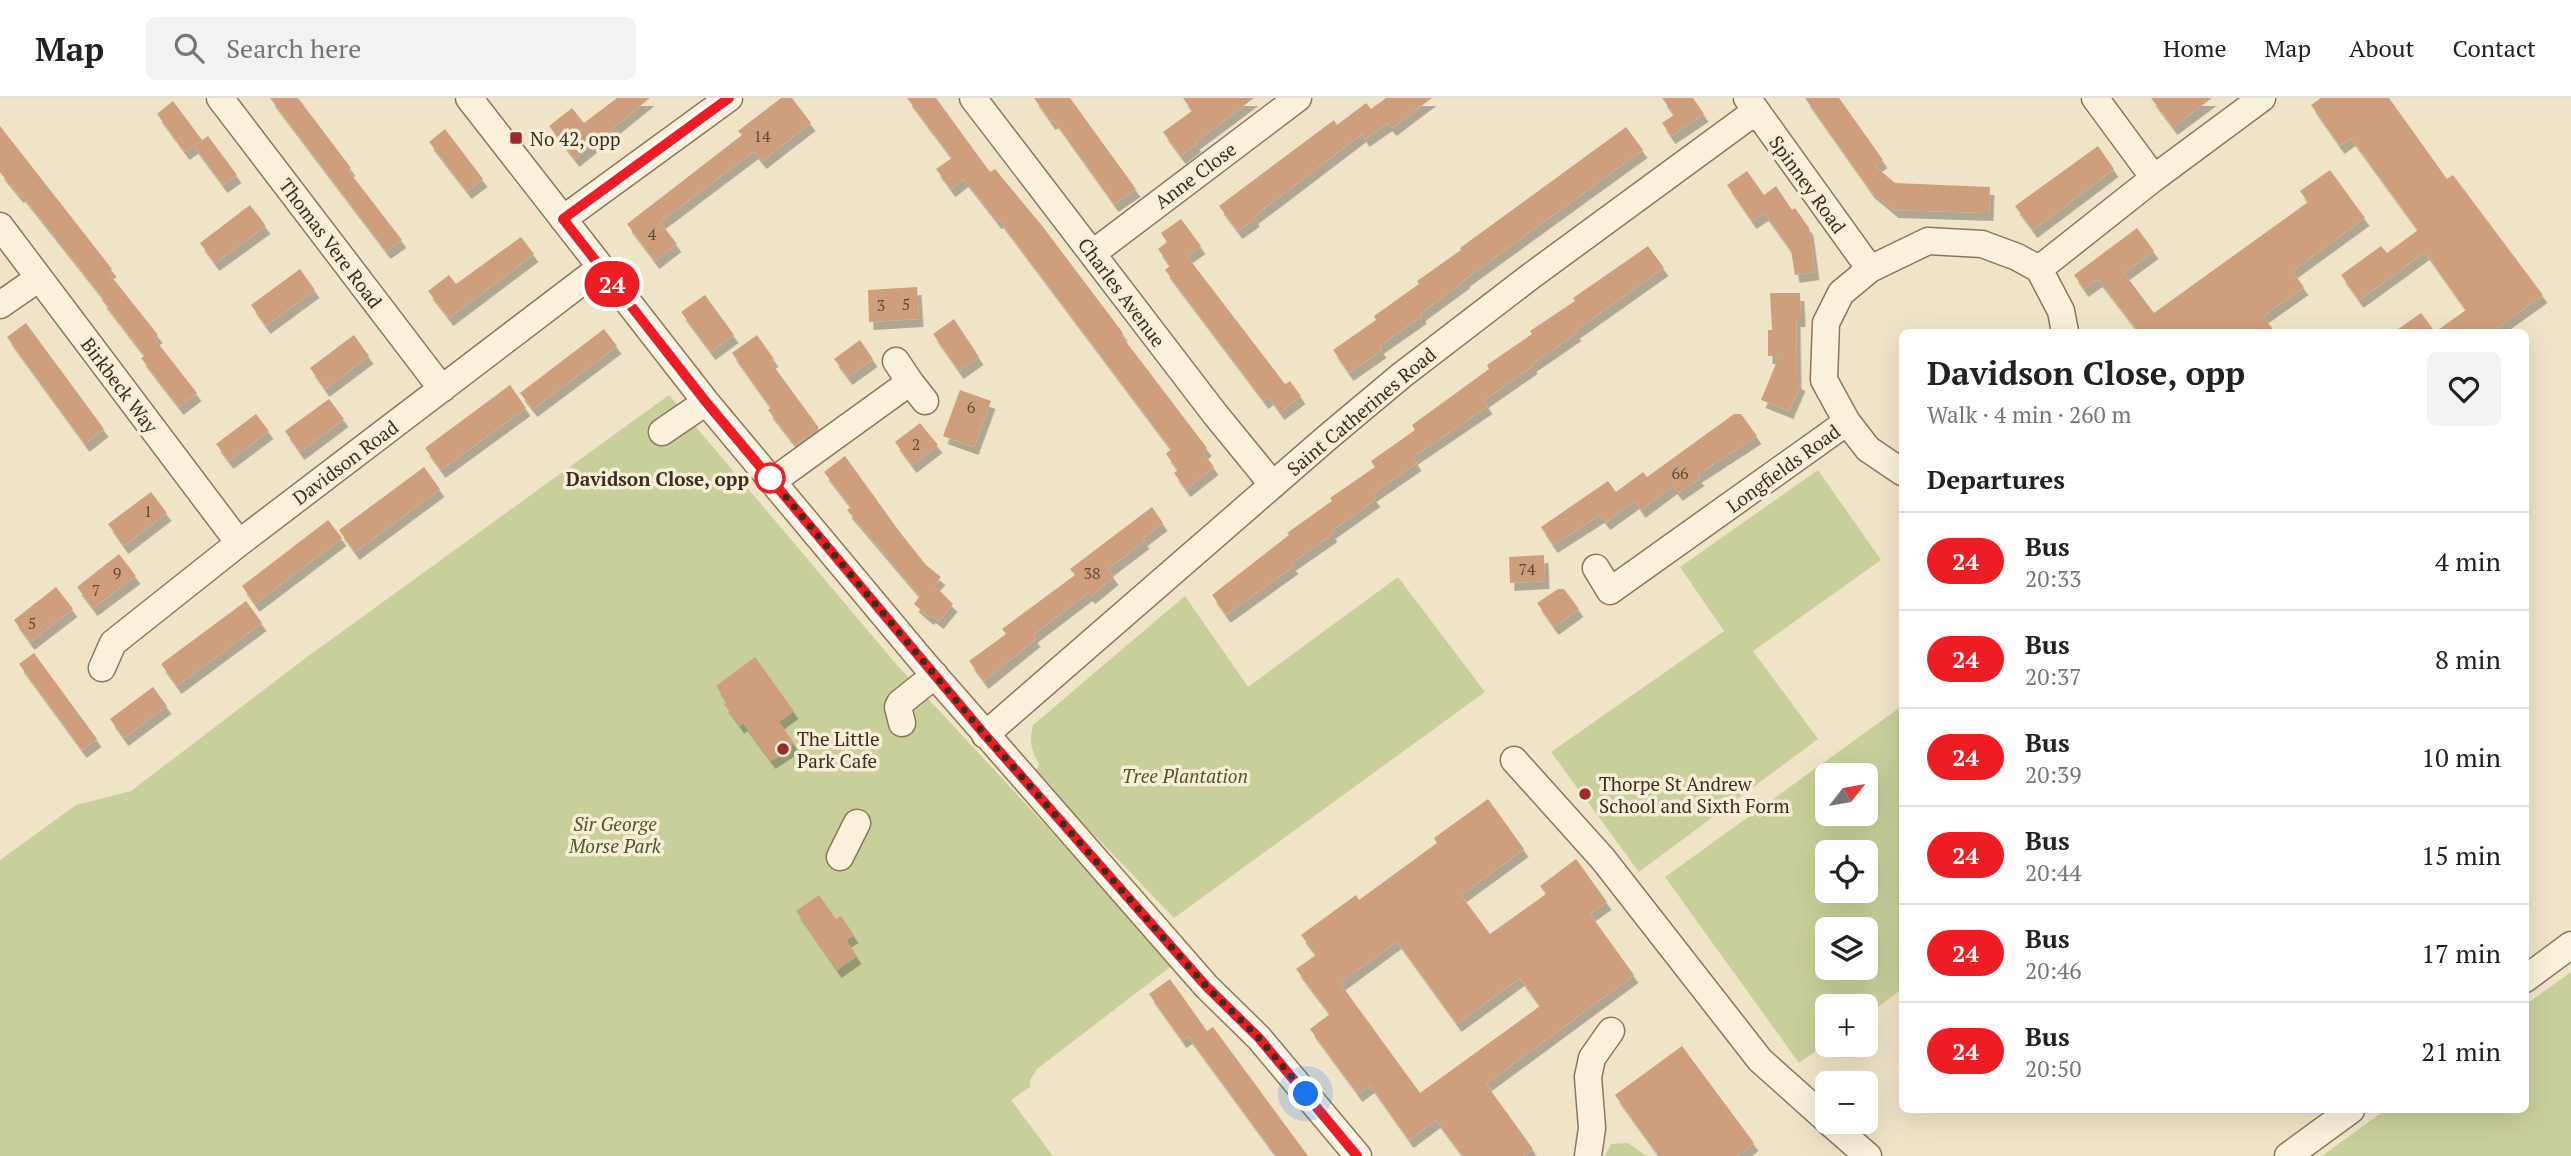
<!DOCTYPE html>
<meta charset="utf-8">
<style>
body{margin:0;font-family:"PT Serif",serif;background:#f2f2f2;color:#222;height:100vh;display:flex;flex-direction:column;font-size:26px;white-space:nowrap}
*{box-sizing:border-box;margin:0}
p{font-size:23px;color:#767676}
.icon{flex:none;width:38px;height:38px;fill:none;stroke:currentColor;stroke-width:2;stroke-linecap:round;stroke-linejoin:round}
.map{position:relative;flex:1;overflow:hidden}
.panel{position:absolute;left:1899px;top:231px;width:630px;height:784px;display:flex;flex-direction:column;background:#fff;border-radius:10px;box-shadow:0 7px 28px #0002}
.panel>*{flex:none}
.badge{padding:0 14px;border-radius:23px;font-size:24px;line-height:46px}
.needle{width:46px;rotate:59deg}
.tools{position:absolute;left:1815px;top:665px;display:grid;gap:14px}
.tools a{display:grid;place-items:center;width:63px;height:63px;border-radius:10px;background:#fff;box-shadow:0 7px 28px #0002;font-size:35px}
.you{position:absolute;width:35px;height:35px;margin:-18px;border:5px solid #fff;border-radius:50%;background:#1a73e8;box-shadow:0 0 0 10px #1a73e833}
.map>.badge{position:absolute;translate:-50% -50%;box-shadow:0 0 0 4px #fff}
h2{padding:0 28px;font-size:26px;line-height:63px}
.round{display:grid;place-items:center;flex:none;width:74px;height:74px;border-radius:10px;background:#f2f2f2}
.overview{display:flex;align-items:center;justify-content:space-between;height:119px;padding:0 28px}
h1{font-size:33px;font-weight:700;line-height:52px}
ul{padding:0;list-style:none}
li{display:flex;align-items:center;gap:21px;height:98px;padding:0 28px;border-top:2px solid #e0e0e0}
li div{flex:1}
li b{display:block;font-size:26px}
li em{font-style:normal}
li .badge{min-width:77px;font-weight:700;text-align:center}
header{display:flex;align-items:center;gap:42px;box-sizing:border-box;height:98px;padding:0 35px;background:#fff;border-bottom:2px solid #e0e0e0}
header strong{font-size:33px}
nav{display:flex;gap:38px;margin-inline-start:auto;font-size:24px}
.search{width:490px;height:63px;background:#f2f2f2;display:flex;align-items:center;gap:18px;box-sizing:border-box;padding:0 24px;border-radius:10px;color:#767676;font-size:26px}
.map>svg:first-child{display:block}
.green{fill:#c9cf9b;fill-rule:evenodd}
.building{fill:#cf9f7d;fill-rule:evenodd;filter:url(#shadow)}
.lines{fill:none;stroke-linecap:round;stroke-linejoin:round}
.minor-casing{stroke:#8d765c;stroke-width:29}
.minor{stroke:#faf1dc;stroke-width:26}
.line-casing{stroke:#fff;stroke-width:16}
.line{stroke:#ee1d23;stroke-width:10}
.walk{stroke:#3d2e20;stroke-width:7;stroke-dasharray:0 12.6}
.poi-dot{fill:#9e2a2b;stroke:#f7eed8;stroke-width:2.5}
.stop-dot{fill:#fff;stroke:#ee1d23;stroke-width:3.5}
.labels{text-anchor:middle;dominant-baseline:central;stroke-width:7;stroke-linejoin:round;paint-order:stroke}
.number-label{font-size:16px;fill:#624a37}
.poi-label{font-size:19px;fill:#3d2e20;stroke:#f7eed8;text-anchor:start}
.street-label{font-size:19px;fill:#3d2e20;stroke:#f7eed8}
.stop-label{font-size:19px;font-weight:bold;fill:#3d2e20;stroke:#f7eed8;text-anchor:end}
.park-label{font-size:19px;font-style:italic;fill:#4d5a26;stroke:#f7eed8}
</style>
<header>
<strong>Map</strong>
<div class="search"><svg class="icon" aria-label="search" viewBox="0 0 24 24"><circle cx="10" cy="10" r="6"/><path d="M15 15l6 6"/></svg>Search here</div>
<nav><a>Home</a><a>Map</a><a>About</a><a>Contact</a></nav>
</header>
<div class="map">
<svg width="2571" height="1058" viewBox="0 0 2571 1058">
<defs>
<filter id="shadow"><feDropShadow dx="4.5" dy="8" stdDeviation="0" flood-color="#0004"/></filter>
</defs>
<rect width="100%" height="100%" fill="#f0e4c8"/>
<path class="green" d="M669 297 897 567 1174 866 1037 971 1030 982V989L1011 1002 1053 1058H0V762L76 707 131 693 307 559Z
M1818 372 1881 462 1753 553 1818 641 1639 774 1551 654 1724 533 1680 469Z
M1398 479 1485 594 1174 820 1031 671 1038 670 1039 666C1031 652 1029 643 1033 627L1185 498 1248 589Z
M1902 608V891L1866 918V908H1827V945L1799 965 1665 779ZM1827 677H1866V716H1827ZM1827 754H1866V793H1827ZM1827 831H1866V870H1827Z
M2571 874V1058H2322L2385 1012H2525V907Z
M1628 1045 1647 1058H1605L1611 1046Z"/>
<path class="building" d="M270 0H298L351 70 348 72 402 142 386 153Z
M617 0H650L575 61 549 28 572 10 584 25Z
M781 0H792L811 25 762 63 754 53 660 124 677 146 655 163 627 126 742 37 738 33Z
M907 0H936L990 74 995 71 1043 129 1123 235 1121 237 1207 350 1203 354 1214 369 1186 391 1174 375 1178 372 1166 356 1171 351 999 122 997 123 964 81 951 91 936 71 952 60Z
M1034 0H1070L1136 91 1114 106 1054 22 1051 24Z
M1183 0H1254L1195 44 1197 46 1181 58 1163 34 1192 13Z
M1386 0H1432L1392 30 1388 25 1365 41 1362 36 1254 118 1255 121 1238 133 1219 108 1334 22 1337 27 1366 5 1371 11Z
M1662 0H1693L1704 16 1671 38 1662 25 1674 17Z
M1805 0H1839L1883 62 1875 68 1895 85 1990 89 1989 115 1894 112 1870 92Z
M2151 0H2212L2173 29Z
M2321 0H2389L2447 81 2453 77 2543 197 2491 234H2394L2421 215 2435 234 2466 212 2425 154 2359 202 2341 177 2381 148 2387 155 2418 132 2351 40 2340 48 2311 7Z
M173 3 202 42 185 54 157 16Z
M0 28 112 171 108 174 158 237 154 240 197 295 179 309 141 260 145 258 102 202 104 201 21 96 19 97 0 74Z
M1626 29 1643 52 1465 181 1466 182 1421 215 1422 218 1379 248 1382 252 1349 275 1333 252 1376 222 1374 218 1419 186 1417 183 1461 152 1460 150Z
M445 31 483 81 467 93 429 44Z
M208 38 237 77 223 87 194 48Z
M2098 48 2114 71 2033 132 2015 108Z
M2330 72 2365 120 2292 173 2304 189 2263 218 2275 234H2139L2098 181 2084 191 2074 177 2137 130 2154 153 2124 175 2154 215 2308 104 2300 93Z
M1747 73 1764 97 1776 88 1792 112 1795 110 1809 130 1815 174 1795 177 1791 152 1764 115 1752 123 1727 87Z
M250 107 266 128 215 165 200 145Z
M1181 121 1201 148 1187 158 1285 286 1290 283 1301 298 1280 314 1269 299 1264 303 1165 172 1170 168 1158 151 1167 144 1161 135Z
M521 139 534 156 449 220 428 193 449 177 456 186Z
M1648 148 1664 170 1575 233 1577 235 1532 266 1533 268 1484 302 1488 308 1413 359 1417 365 1372 396 1376 401 1331 433 1333 436 1291 465 1294 468 1226 517 1212 497 1289 437 1287 435 1332 403 1330 400 1375 369 1371 363 1415 332 1412 327 1489 271 1487 267 1532 236 1530 233 1575 203 1573 200Z
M300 171 315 192 266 228 251 207Z
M917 189 919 221 869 224 868 192Z
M1770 195H1800L1801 221H1796L1797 283 1801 285 1789 313 1761 302 1779 258H1768V232H1772Z
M705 197 734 237 711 254 681 214Z
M954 221 979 259 959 273 933 236Z
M26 225 104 331 85 346 7 239Z
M604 231 617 248 533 311 520 295Z
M354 237 369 258 325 291 310 270Z
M757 237 774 261 770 263 819 330 795 347 768 312 771 310 732 255Z
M860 242 873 261 848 279 834 261Z
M510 287 526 310 441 372 425 350Z
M960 292 991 303 974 349 943 338Z
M329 301 344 321 300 354 285 333Z
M256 316 269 333 229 363 216 346Z
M1734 316H1741L1757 338 1697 377 1700 380 1678 395 1673 388 1641 412 1635 403 1606 424 1600 417 1553 447 1541 429 1608 383 1616 394 1643 374 1647 379Z
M920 325 938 347 912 367 895 344Z
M845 358 899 433 926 467 941 479 934 487 953 506 939 523 931 517 929 519 914 506 920 498 847 412 851 409 824 374Z
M424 369 440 391 355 454 339 432Z
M151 394 167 415 124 448 108 426Z
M1152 409 1163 425 1143 440 1145 443 1108 471 1114 479 1091 498 1088 495 1033 537 1036 541 984 583 969 563 1006 536 1002 531 1075 477 1070 471Z
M328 422 342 440 255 506 242 488Z
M119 456 136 478 93 510 77 489Z
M1544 457 1545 483 1510 485 1509 459Z
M56 489 73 511 30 544 14 522Z
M1558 491H1564L1579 511 1554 529 1537 505Z
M246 503 262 525 177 588 161 566Z
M34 555 97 641 82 652 19 566Z
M755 559 794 613 779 624 794 645 791 647 792 649 771 663 743 625 740 628 724 606 727 604 716 588Z
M153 589 167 608 124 640 110 621Z
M1488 701 1524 751 1461 797 1490 836 1546 796 1540 788 1576 761 1607 804 1590 816 1634 877 1486 986 1533 1051 1523 1058H1463L1436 1022 1409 1042 1370 987 1358 996 1310 931 1330 916 1296 871 1316 857 1301 837 1356 797 1359 802 1437 745 1434 740ZM1397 843 1457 926 1520 880 1540 908 1420 995 1340 885Z
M819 797 836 821 841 818 854 837 846 842 857 858 837 872 796 813Z
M1170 881 1207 933 1213 929 1308 1058H1276L1188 938 1182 942 1149 896Z
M1682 948 1754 1045 1737 1058H1659L1615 997Z"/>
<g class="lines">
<defs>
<path id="minor" d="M220 0 442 291
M469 0 706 304 923 564 1206 888 1259 940 1358 1058
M973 0 1215 316 1273 387
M1747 0 1870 171
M2095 0 2154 80
M563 121 729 0
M0 128 239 445
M1093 155 1298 0
M2039 171 2061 213 2065 234
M0 207 39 180
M896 263 910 284
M1847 324 1868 351 1902 374
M662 334 706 304
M773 383 910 284 925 303
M1596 470 1610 493 1847 324 1824 282 1826 225 1841 195 1870 171 1928 143 1982 146 2017 159 2039 171 2154 80 2262 0
M102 570 113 545 239 445 600 170
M902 625 898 609 900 605 935 577
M985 637 1329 338 1402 277 1531 178 1756 13
M1514 662 1603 761 1760 962 1827 1022
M840 759 857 725
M2525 881 2571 847
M1829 1024 1868 1058
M1588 1058 1592 1030 1588 979 1592 960 1611 933
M2288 1058 2351 1012"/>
</defs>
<use href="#minor" class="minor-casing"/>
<use href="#minor" class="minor"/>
</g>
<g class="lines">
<defs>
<path id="line" d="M729 0 563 121 706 304 985 637 1206 888 1259 940 1357 1058"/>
</defs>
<use href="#line" class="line-casing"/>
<use href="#line" class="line"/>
<path class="walk" d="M770 380 985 637 1206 888 1259 940 1306 996"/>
</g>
<g class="poi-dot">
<rect x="509" y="33" width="14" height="14" rx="3.5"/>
<circle cx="783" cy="651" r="7"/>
<circle cx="1585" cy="696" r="7"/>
</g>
<circle class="stop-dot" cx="770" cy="380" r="14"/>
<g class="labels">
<g class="number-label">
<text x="762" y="38">14</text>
<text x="652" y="136">4</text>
<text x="906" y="206">5</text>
<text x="881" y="207">3</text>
<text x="971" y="309">6</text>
<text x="916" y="346">2</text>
<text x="1680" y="375">66</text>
<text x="148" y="413">1</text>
<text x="1527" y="471">74</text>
<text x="117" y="475">9</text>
<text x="1092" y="475">38</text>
<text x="96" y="492">7</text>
<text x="32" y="525">5</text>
</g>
<g class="poi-label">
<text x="530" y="40">No 42, opp</text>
<text x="797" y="640">The Little<tspan x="797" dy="22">Park Cafe</tspan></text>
<text x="1599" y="685">Thorpe St Andrew<tspan x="1599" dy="22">School and Sixth Form</tspan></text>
</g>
<g class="street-label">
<text transform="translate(1195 77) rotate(-37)">Anne Close</text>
<text transform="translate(1808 86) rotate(54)">Spinney Road</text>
<text transform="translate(331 145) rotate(53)">Thomas Vere Road</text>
<text transform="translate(1122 194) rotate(53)">Charles Avenue</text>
<text transform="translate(120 287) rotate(53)">Birkbeck Way</text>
<text transform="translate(1361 313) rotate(-40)">Saint Catherines Road</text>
<text transform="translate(345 364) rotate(-37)">Davidson Road</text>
<text transform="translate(1783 370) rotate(-36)">Longfields Road</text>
</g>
<g class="stop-label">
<text x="749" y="380">Davidson Close, opp</text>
</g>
<g class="park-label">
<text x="1185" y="677">Tree Plantation</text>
<text x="615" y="725">Sir George<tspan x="615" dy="22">Morse Park</tspan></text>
</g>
</g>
</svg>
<div class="tools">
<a><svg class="needle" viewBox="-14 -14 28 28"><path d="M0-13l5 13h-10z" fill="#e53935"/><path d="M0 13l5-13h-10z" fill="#767676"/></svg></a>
<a><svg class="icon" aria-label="locate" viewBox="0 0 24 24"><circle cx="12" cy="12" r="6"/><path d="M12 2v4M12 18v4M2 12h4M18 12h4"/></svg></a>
<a><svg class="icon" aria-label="layers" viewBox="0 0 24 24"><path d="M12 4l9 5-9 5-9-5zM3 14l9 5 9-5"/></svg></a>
<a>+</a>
<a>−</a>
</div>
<div class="you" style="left:1306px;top:996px"></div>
<b class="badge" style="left:612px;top:186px;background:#ee1d23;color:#fff">24</b>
<section class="panel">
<div class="overview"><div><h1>Davidson Close, opp</h1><p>Walk · 4 min · 260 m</p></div><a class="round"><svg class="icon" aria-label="heart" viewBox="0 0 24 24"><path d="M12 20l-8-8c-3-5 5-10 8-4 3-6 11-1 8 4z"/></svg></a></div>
<h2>Departures</h2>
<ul>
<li><span class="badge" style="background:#ee1d23;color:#fff">24</span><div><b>Bus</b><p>20:33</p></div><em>4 min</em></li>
<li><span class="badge" style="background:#ee1d23;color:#fff">24</span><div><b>Bus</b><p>20:37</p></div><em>8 min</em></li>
<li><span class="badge" style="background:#ee1d23;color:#fff">24</span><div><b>Bus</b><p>20:39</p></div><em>10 min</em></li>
<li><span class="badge" style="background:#ee1d23;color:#fff">24</span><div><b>Bus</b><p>20:44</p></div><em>15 min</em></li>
<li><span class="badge" style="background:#ee1d23;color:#fff">24</span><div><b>Bus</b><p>20:46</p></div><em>17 min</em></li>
<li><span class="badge" style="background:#ee1d23;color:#fff">24</span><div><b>Bus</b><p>20:50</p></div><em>21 min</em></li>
</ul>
</section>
</div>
